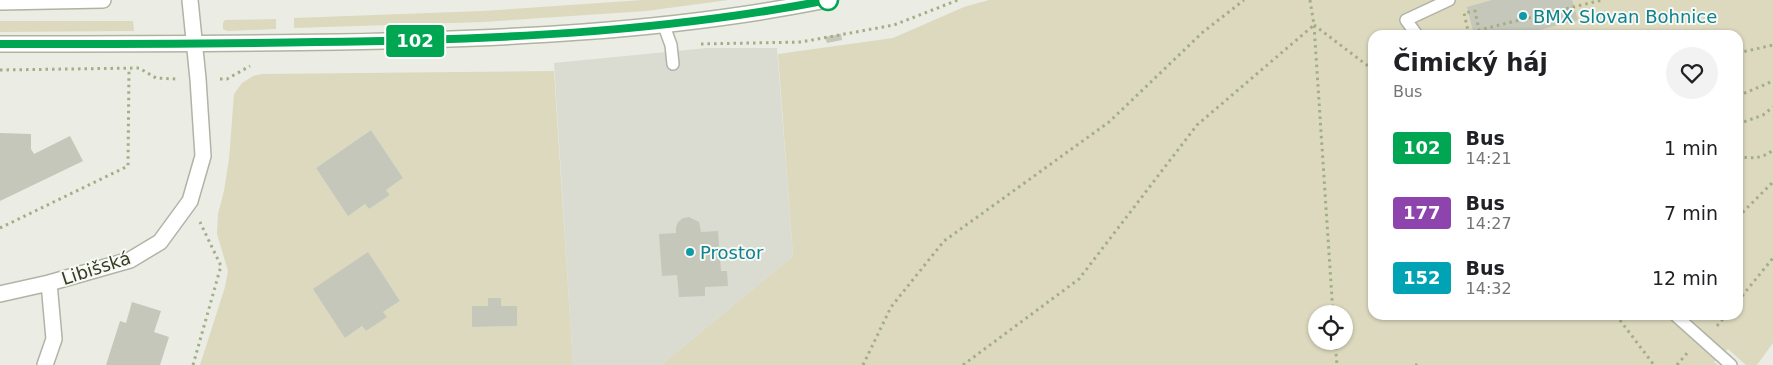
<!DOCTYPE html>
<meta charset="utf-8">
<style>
body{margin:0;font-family:"DejaVu Sans",sans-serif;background:#f2f2f2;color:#202124;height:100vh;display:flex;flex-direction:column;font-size:19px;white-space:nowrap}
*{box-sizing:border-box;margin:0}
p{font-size:16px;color:#757577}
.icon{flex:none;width:28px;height:28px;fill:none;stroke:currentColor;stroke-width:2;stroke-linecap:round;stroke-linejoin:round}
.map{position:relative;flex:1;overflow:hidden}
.drawer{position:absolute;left:1368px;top:30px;width:375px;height:290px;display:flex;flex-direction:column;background:#fff;border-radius:15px;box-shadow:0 1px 4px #0004}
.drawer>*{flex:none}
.badge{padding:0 10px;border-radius:4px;font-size:18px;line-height:32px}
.buttons{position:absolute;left:1308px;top:305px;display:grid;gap:10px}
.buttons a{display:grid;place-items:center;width:45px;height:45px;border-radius:50%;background:#fff;box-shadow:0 1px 4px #0004;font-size:25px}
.map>.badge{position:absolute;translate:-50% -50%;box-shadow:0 0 0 2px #fff}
.round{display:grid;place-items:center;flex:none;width:52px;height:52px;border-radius:26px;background:#f2f2f2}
.head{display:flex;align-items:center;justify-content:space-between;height:85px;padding:0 25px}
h1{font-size:24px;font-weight:800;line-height:38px}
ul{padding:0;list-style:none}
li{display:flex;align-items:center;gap:15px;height:65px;padding:0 25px}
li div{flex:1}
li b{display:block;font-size:19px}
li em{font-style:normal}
li .badge{min-width:55px;font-weight:700;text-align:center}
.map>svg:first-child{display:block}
.built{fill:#dadcd2}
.green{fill:#dcd9be;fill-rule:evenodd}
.building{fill:#c4c7b9}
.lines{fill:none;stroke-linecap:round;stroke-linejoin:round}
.service-casing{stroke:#b0b4a7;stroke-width:14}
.minor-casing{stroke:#b0b4a7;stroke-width:18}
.secondary-casing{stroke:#afb49f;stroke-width:18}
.path{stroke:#a2ae86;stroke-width:3;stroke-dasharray:2.5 4;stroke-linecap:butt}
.service{stroke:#fff;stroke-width:11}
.minor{stroke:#fff;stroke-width:15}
.secondary{stroke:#fff;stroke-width:15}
.line-casing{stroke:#fff;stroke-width:11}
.line{stroke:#00a651;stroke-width:8}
.stop-dot{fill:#fff;stroke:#00a651;stroke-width:2.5}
.culture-dot{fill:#0f9aa8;stroke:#f8f9f4;stroke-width:2}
.labels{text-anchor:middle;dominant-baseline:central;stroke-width:4;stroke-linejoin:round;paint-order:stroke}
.culture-label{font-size:18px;fill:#0d838f;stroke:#f8f9f4;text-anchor:start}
.street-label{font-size:18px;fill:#343d24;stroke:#f8f9f4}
</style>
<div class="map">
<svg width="1773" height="365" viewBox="0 0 1773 365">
<rect width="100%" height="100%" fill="#ebece4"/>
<path class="built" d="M707 48H777L793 256 661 365H573L554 63Z"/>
<path class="green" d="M643 0H729L646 11 483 22 294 28V18L483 11Z
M989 0H1773V343L1757 365H1746L1728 349 1714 362 1718 365H661L793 256 778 54 893 38 964 7ZM1372 35H1738V315H1372ZM1316 314H1344V341H1316Z
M276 19V29L227 31 223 29V23L225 20Z
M0 21H133L134 31 0 32Z
M554 71 573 365H200L225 287 228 271 217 234 218 214 224 191 229 159 234 94 242 83 253 76 262 74ZM371 130 403 178 386 190 390 195 369 209 365 204 348 215 316 168ZM368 253 400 301 383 312 386 317 366 331 362 326 345 338ZM488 298H500L501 306H517V326L472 327V307L488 306Z"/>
<path class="building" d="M1492 0H1572L1578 20 1520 35H1474L1467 7Z
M841 34 842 40 827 43 825 37Z
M371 130 403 178 386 190 390 195 369 209 365 204 348 216 316 168Z
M0 133 31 134V149L34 154 70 136 83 161 0 201Z
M689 217 699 222 701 232 718 231 721 271H727L728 286 705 287V296L679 297 677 275 662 276 659 234 676 233V227L678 222 683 218Z
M368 252 400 301 383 312 387 317 366 331 362 326 345 338 313 289Z
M488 298H501V306H517V326L472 327V306H488Z
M132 302 161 311 154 332 169 337 160 365H106L120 321 126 323Z"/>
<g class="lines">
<defs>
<path id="service" d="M664 26 671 45 673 64
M1417 35 1406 20 1449 0
M1675 315 1731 365"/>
<path id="minor" d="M0 294 49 283 130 260 160 242 190 201 203 156 198 79 190 0
M45 365 54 339 49 283"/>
<path id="secondary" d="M0 2 103 0
M0 44C113 44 225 44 338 42 501 39 667 32 827 0"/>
</defs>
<use href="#service" class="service-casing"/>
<use href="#minor" class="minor-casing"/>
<use href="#secondary" class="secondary-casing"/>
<path class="path" d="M1310 0 1314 25 1333 314
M1314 25 1372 69
M1469 35 1464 13 1475 11 1479 30 1602 0
M701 44 801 42 894 25 958 0
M1738 53 1773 45
M0 70 139 68 156 78 176 79
M220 79H227L250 66
M1738 96 1773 81
M1738 124 1763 115 1773 107
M1738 156C1751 159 1762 159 1773 150
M1738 217 1773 182
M0 228 128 166 129 68
M1738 301 1773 258
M1616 315 1654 365
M1717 326 1726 315
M1335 341 1337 365
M193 365 221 266 200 222
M863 365 891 307 944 241 1109 122 1203 32 1244 0
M963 365 1079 279 1197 125 1314 25
M1415 365H1420
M1677 365 1688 352"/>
<use href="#service" class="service"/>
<use href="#minor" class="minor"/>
<use href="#secondary" class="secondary"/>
</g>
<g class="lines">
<defs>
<path id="line" d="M0 44C106 44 211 44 317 42 488 40 660 33 828 0"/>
</defs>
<use href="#line" class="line-casing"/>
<use href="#line" class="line"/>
</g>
<circle class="stop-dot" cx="828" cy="0" r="10"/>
<g class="culture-dot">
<circle cx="1523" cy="16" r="5"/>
<circle cx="690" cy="252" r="5"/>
</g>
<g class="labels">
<g class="culture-label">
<text x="1533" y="16">BMX Slovan Bohnice</text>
<text x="700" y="252">Prostor</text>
</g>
<g class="street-label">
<text transform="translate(96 268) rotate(-18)">Libišská</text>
</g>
</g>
</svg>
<div class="buttons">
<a><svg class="icon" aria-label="locate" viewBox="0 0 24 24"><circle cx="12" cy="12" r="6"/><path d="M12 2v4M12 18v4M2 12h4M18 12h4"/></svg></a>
</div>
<b class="badge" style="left:415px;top:41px;background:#00a651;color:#fff">102</b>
<section class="drawer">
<div class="head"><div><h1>Čimický háj</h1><p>Bus</p></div><a class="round"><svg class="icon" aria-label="heart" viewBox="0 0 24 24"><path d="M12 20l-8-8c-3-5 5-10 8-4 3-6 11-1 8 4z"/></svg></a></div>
<ul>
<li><span class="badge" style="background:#00a651;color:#fff">102</span><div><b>Bus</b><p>14:21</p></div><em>1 min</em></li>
<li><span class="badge" style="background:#8e44ad;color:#fff">177</span><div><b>Bus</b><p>14:27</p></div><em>7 min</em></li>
<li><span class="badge" style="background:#00a3b4;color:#fff">152</span><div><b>Bus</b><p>14:32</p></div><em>12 min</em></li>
</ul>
</section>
</div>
